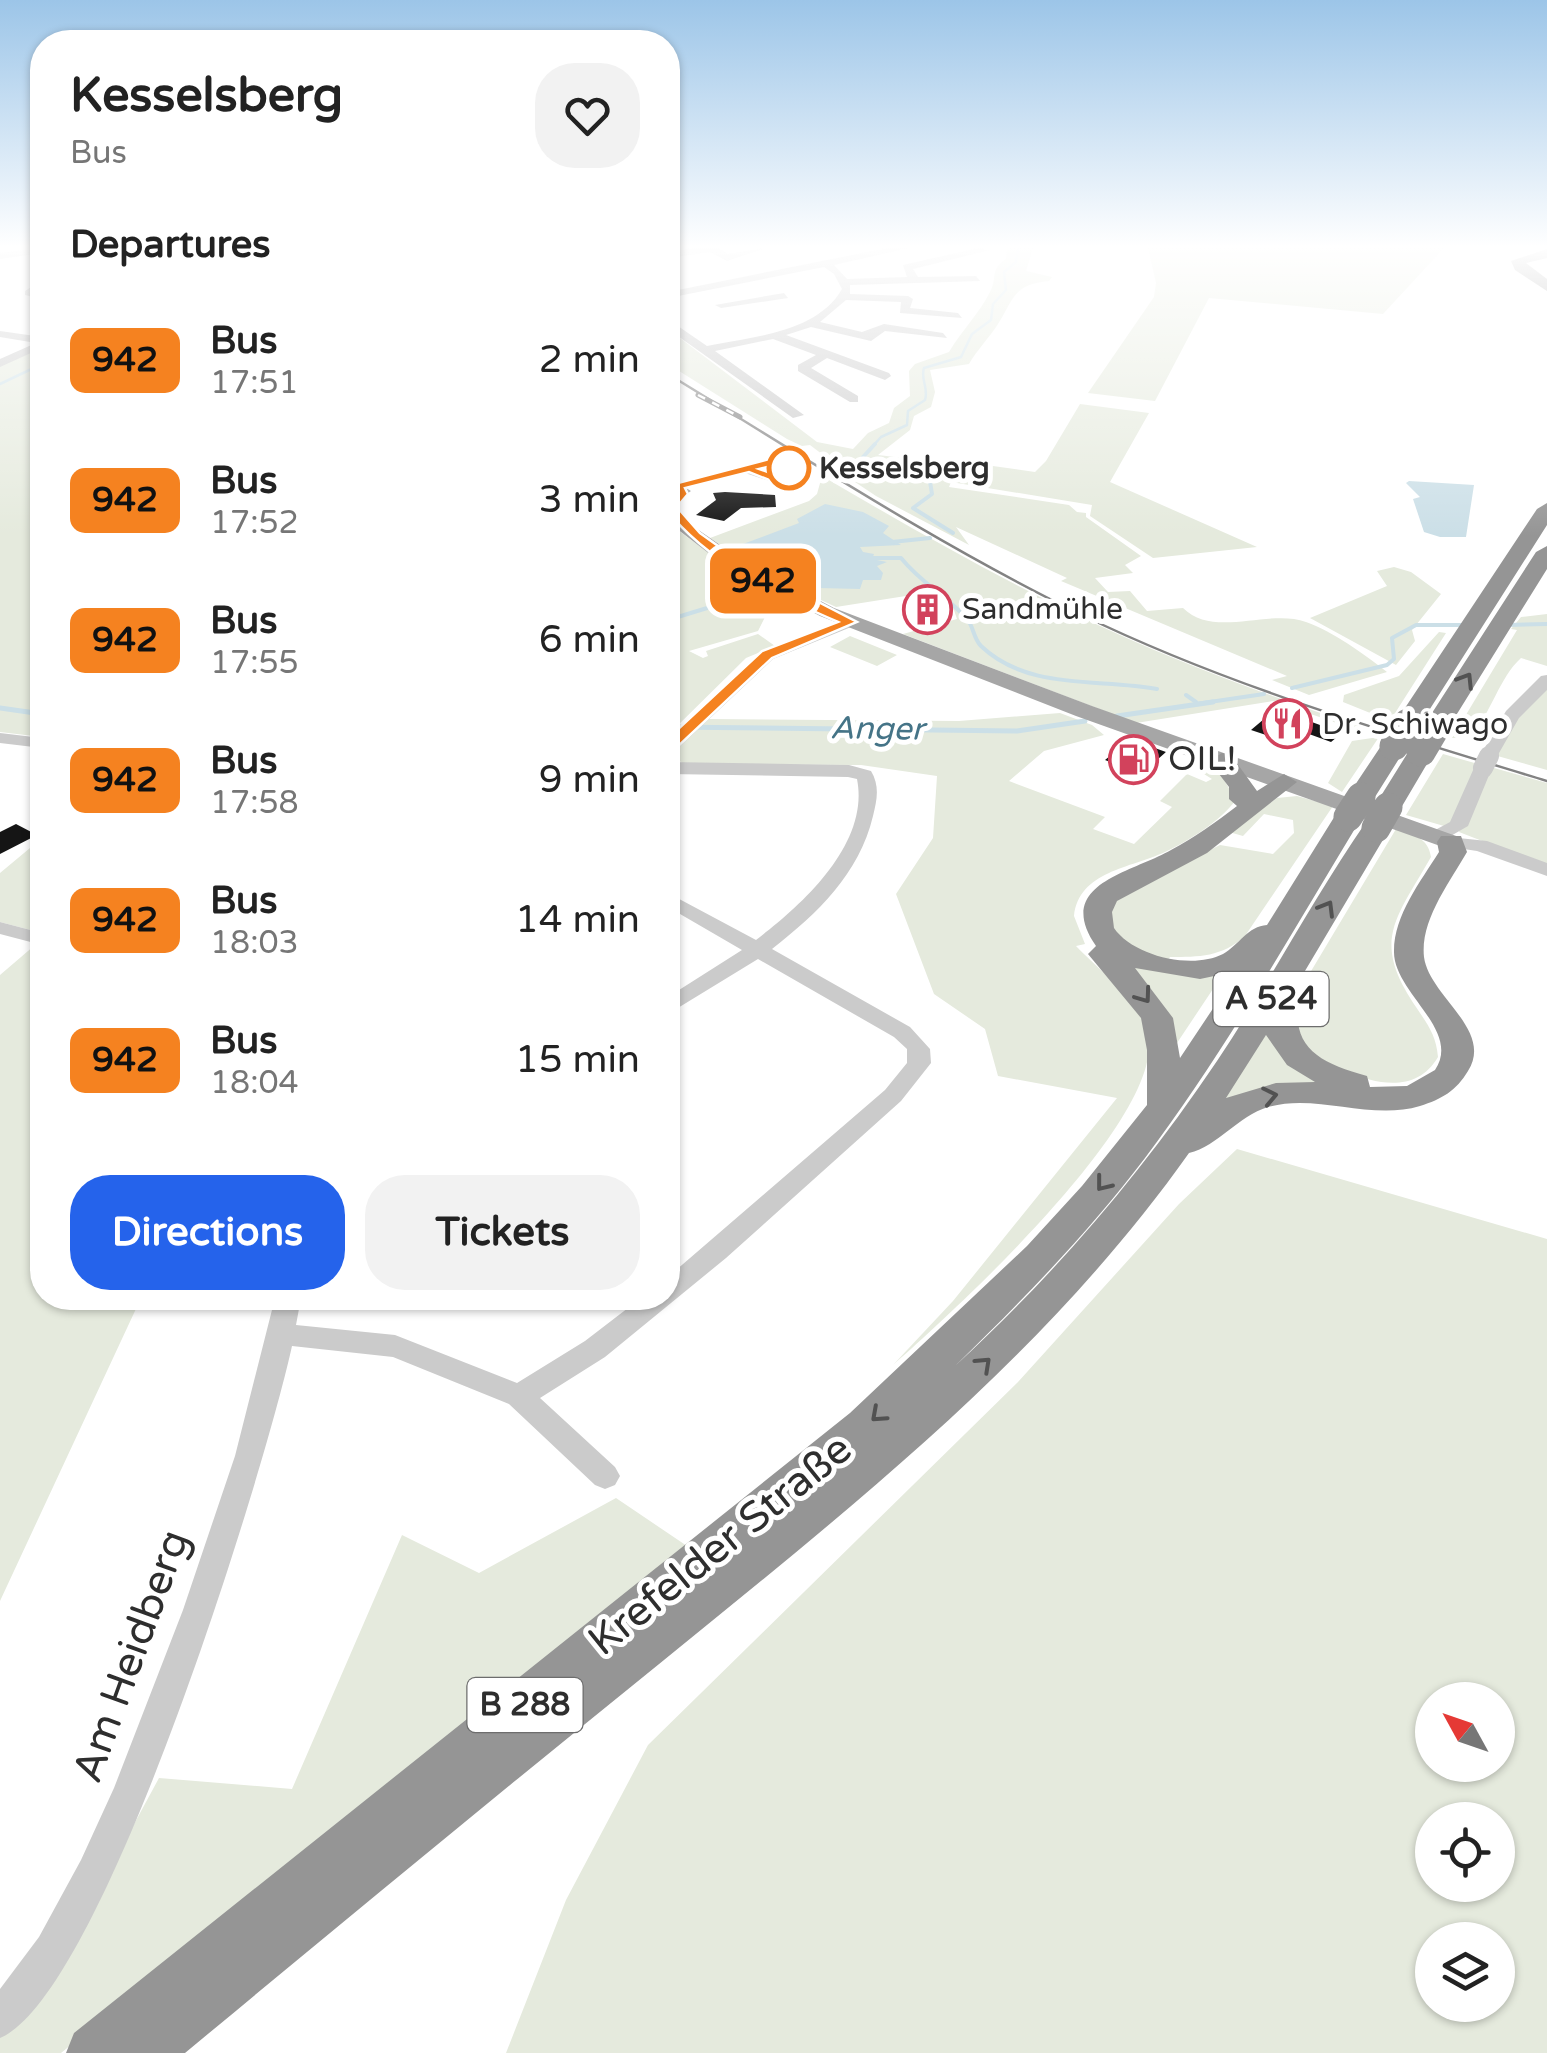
<!DOCTYPE html>
<meta charset="utf-8">
<style>
body{margin:0;font-family:"Varela Round",sans-serif;background:#f2f2f2;color:#222;height:100vh;display:flex;flex-direction:column;font-size:38px;white-space:nowrap}
*{box-sizing:border-box;margin:0}
p{font-size:32px;color:#767676}
.icon{flex:none;width:55px;height:55px;fill:none;stroke:currentColor;stroke-width:2;stroke-linecap:round;stroke-linejoin:round}
.map{position:relative;flex:1;overflow:hidden}
.side{position:absolute;left:30px;top:30px;width:650px;height:1280px;display:flex;flex-direction:column;background:#fff;border-radius:40px;box-shadow:0 2px 8px #0004}
.side>*{flex:none}
.badge{padding:0 20px;border-radius:15px;font-size:35px;line-height:65px}
.needle{width:65px;rotate:310deg}
.tools{position:absolute;left:1415px;top:1682px;display:grid;gap:20px}
.tools a{display:grid;place-items:center;width:100px;height:100px;border-radius:50%;background:#fff;box-shadow:0 2px 8px #0004;font-size:50px}
.map>.badge{position:absolute;translate:-50% -50%;box-shadow:0 0 0 5px #fff}
h2{padding:0 40px;font-size:38px;line-height:90px}
.round{display:grid;place-items:center;flex:none;width:105px;height:105px;border-radius:40px;background:#f2f2f2}
.head{display:flex;align-items:center;justify-content:space-between;height:170px;padding:0 40px}
h1{font-size:48px;font-weight:700;line-height:75px}
.action{display:flex;gap:20px;margin-top:auto;padding:20px 40px}
.action a{flex:1;height:115px;border-radius:40px;background:#2563eb;color:#fff;font-size:40px;font-weight:700;line-height:115px;text-align:center}
.action a+a{background:#f2f2f2;color:#222}
ul{padding:0;list-style:none}
li{display:flex;align-items:center;gap:30px;height:140px;padding:0 40px}
li div{flex:1}
li b{display:block;font-size:38px}
li em{font-style:normal}
li .badge{min-width:110px;font-weight:700;text-align:center}
.map>svg:first-child{display:block}
.green{fill:#e5eadd;fill-rule:evenodd}
.water{fill:#cbdfe7}
.lines{fill:none;stroke-linecap:round;stroke-linejoin:round}
.stream-far2{stroke:#cbdfe7;stroke-width:2.5}
.stream-far1{stroke:#cbdfe7;stroke-width:4}
.stream{stroke:#cbdfe7;stroke-width:5}
.building{fill:#151515}
.minor{fill:#cbcbcb;fill-rule:evenodd}
.major{fill:#a6a6a6;fill-rule:evenodd}
.highway{fill:#959595;fill-rule:evenodd}
.tram{stroke:#838383;stroke-width:2.5}
.rail-casing{stroke:#838383;stroke-width:5}
.rail{stroke:#fff;stroke-width:2.5;stroke-dasharray:8;stroke-linecap:butt}
.minor-bridge{stroke:#cbcbcb;stroke-width:20}
.highway-bridge{stroke:#959595;stroke-width:29}
.oneway{stroke:#525252}
.line{fill:#f58220;stroke:#fff;stroke-width:2.5;fill-rule:evenodd}
.stop-dot{fill:#fff;stroke:#f58220;stroke-width:5}
.labels{text-anchor:middle;dominant-baseline:central;stroke-width:10;stroke-linejoin:round;paint-order:stroke}
.far-stop-label{font-size:30px;font-weight:bold;fill:#2e2e2e;stroke:#fff;text-anchor:start}
.far-poi-label{font-size:30px;fill:#2e2e2e;stroke:#fff;text-anchor:start}
.far-water-label{font-size:32px;font-style:italic;fill:#457487;stroke:#fff}
.shield{fill:#fff;stroke:#6d6d6d;stroke-width:2.5}
.shield-label{font-size:32px;font-weight:bold;fill:#2e2e2e}
.poi-label{font-size:35px;fill:#2e2e2e;stroke:#fff;text-anchor:start}
.near-street-label{font-size:42px;fill:#2e2e2e;stroke:#fff}
</style>
<div class="map">
<svg width="1547" height="2053" viewBox="0 0 1547 2053">
<rect width="100%" height="100%" fill="#fff"/>
<path class="green" d="M1007 248H1033L1026 271 1052 277 1049 281C1014 284 1014 298 998 324 989 338 977 350 969 364L930 370 935 392 931 407 914 416 910 430 878 455 929 461 950 481 964 462 1035 472 1046 461 1080 404 1149 413 1110 482 1257 547 1153 558 1090 516 1092 505 951 482 949 487 1069 505 1077 512 1086 513V517L1141 556 1125 565 1133 573 1095 578 1108 592 1130 591 1147 611 1183 608C1214 639 1269 608 1306 622 1334 632 1364 654 1387 672L1309 695 1272 680 1287 676 1061 581 1067 578 956 527 969 545 876 496 828 464 831 461 810 445 802 446 787 439 668 364V329L817 442 853 449 868 433 889 423 894 408 910 396 909 371 915 364 949 352C962 330 979 314 990 292 998 278 989 270 1006 259Z
M1148 248H1444L1383 314 1209 298 1155 401 1088 393 1154 297 1156 283Z
M42 346V737L0 732V365Z
M822 476C906 525 994 576 1083 618 1173 661 1267 695 1361 727L1357 730 1273 701 1136 723 903 634 957 619 953 607 931 592 836 607 769 576 710 538 809 501 817 494Z
M668 523 780 605 765 617 758 631 689 651 703 658 708 656 706 651 758 634 775 646 746 658 668 735Z
M1394 567 1411 572 1441 594 1412 630 1415 641 1396 665 1310 618 1387 586 1377 571Z
M1547 614V666L1521 658C1499 678 1492 712 1470 737L1452 738 1517 630 1511 629 1521 617Z
M1439 632 1446 633 1390 721 1343 702 1344 695 1399 676Z
M850 636 897 655 877 666 830 647Z
M1547 684V770L1494 755 1515 717Z
M1060 713 1092 725 1104 735 1044 751 1009 781 1105 817 1093 829 1134 844 1172 807 1160 801 1187 774 1206 782 1212 779 1191 766 1193 763 1220 773 1236 800C1219 822 1190 840 1165 852 1131 868 1079 871 1074 916L1085 944 1076 946C1100 971 1140 1000 1148 1035 1166 1118 954 1311 893 1365L953 1301 1117 1098 998 1076 985 1029 934 994 896 894 933 838 937 776 861 765 683 764 671 753 709 719 959 721Z
M1379 737 1342 792 1328 783 1352 741Z
M1443 754 1478 764 1452 824 1444 826 1406 815Z
M1487 766 1547 783V866L1459 832Z
M1297 796 1333 806 1245 936C1222 957 1199 957 1170 957L1168 960 1150 957 1118 940 1107 908 1111 899 1220 845 1273 854 1294 833 1293 820 1264 814 1243 836 1229 832 1277 798Z
M1396 829C1413 835 1428 837 1431 857 1395 920 1371 941 1416 1007 1428 1025 1436 1035 1438 1057 1408 1108 1342 1071 1303 1051L1289 1008Z
M42 838V933L0 922V873Z
M42 939V1298H141L0 1601V975Z
M1109 951C1153 972 1186 983 1234 969L1227 978 1221 977 1173 1049Z
M1267 1033 1352 1089 1219 1104Z
M1237 1149 1547 1239V2053H506L566 1900 648 1745 1018 1382 1179 1204ZM1498 1700V1765H1432V1700ZM1432 1820H1498V1885H1432ZM1432 1940H1498V2005H1432Z
M616 1498 687 1546 61 2053H0V2033L120 1850 159 1778 292 1789 402 1535 479 1573Z"/>
<path class="water" d="M1409 481 1474 485 1466 537H1440L1424 532 1413 499 1420 497 1406 483Z
M825 504 863 512 889 526 883 533 901 545 860 547 863 552 874 554 872 559 887 562 877 566 883 573 881 580H863L860 589 818 588 763 559 743 544 799 523 797 519Z"/>
<g class="lines">
<path class="stream-far2" d="M0 384 42 364
M872 447 881 437 907 425 908 411 925 400C929 388 920 379 924 368L961 357 972 334 991 320 993 304 1006 290 1004 272 1016 262 1018 248"/>
<path class="stream-far1" d="M875 444 863 457 867 461 906 463 928 469 932 494 913 508 953 533
M892 542 930 538
M868 558H901C922 584 946 595 967 619 974 627 973 638 981 646 1028 691 1099 678 1157 689
M668 620 756 593
M1508 625 1547 624
M1292 688 1387 665 1394 659 1392 638 1416 625H1467
M1186 695 1196 702
M1196 704 1264 694"/>
<path class="stream" d="M0 708 42 714
M1117 716 1213 702
M668 727 1017 731 1085 721"/>
</g>
<path class="building" d="M725 492 775 495 776 507 741 508 724 521 696 515 716 500 713 493Z
M1276 709 1342 733 1331 742 1298 730 1284 741 1251 730Z
M1138 742 1166 752 1141 774 1105 760 1116 751 1123 754Z
M16 824 37 835 0 854V832Z"/>
<g class="lines">
<path class="minor" d="M42 248V253L0 259V253Z
M693 248H718L728 254 766 248 727 261 710 252 668 258V252Z
M887 248H909L834 265 847 279 907 277 903 265 978 248 990 250 913 269 918 277 976 276 980 281 850 285V294L908 296 913 299 910 308 958 313 962 318 900 313 901 302 846 300 820 322 862 332 884 324 943 333 947 338 885 331 871 341 811 327 786 335 889 373 891 376 885 380 827 358 811 368 858 396V402H850L798 371V365L816 355 773 339 715 351 804 415 793 418 668 329V321L672 322 707 346C751 337 817 333 842 289L834 274 824 267 668 298V292Z
M42 280V288L38 292 42 293V299L25 295V291Z
M784 293 788 298 721 308 715 305Z
M0 331 42 337V348L0 367V359L36 343 0 337Z
M777 457 805 474 779 484 745 473 678 490 671 486ZM775 466 787 473 779 476 760 469Z
M850 617 856 619V625L773 659 674 752 668 753V739L761 651Z
M1547 675V690L1519 718 1495 760H1483L1480 756 1506 711 1541 676Z
M0 733 42 738V748L0 743Z
M668 762 849 765 871 771C880 786 877 800 873 816 859 874 818 913 772 949L910 1027 930 1049 931 1063 901 1101 726 1258 605 1357 540 1398 615 1467 620 1476 615 1485 605 1489 595 1485 509 1404 393 1357 292 1346C266 1466 104 1995 0 2038V1989L39 1937 81 1860 114 1788 183 1610 235 1456 275 1298H301L296 1325 395 1335 517 1383 585 1341 641 1298H668V1277L885 1090 907 1063V1049L894 1037 758 959 668 1014V997L742 950 668 907V893L756 940C802 905 870 844 857 779L848 777 668 774Z
M1483 762 1492 768 1468 826 1449 837 1487 841 1547 863V876L1477 851 1444 846 1443 839 1436 841 1426 835 1450 822 1474 768Z
M0 922 42 933V945L0 934Z"/>
<path class="major" d="M668 477 691 491 668 507Z
M668 509 742 560 834 608 1092 706 1459 837 1463 842 1459 847H1443L1076 716 820 616 728 568 668 522Z"/>
<path class="highway" d="M1547 249V258L1526 263 1547 279V291L1515 270 1511 261Z
M1547 503V525L1421 723 1408 731 1399 728 1395 723 1537 509Z
M1547 546V569L1447 730 1443 735H1425L1421 730 1536 552Z
M1394 738 1407 746 1375 797 1371 803H1351L1347 797 1385 740Z
M1421 744 1434 752 1398 813 1388 815 1378 813 1374 807 1412 746Z
M1222 753 1231 755 1257 791 1284 774 1297 782 1207 853 1117 901 1112 912 1114 928C1133 956 1192 970 1223 954 1239 945 1248 926 1267 925L1338 811 1348 809 1362 817C1292 932 1226 1050 1145 1158 1088 1233 1022 1301 955 1366 1055 1274 1141 1174 1217 1061 1269 983 1313 899 1366 822H1386L1390 828 1299 981 1303 986C1285 1044 1315 1062 1367 1076L1370 1087 1407 1086 1435 1070C1462 1030 1393 992 1394 951 1394 915 1421 881 1439 852L1437 842 1441 836H1461L1467 852C1450 882 1420 920 1424 957 1429 996 1494 1030 1468 1071 1456 1091 1442 1099 1420 1106 1370 1121 1317 1093 1268 1107 1238 1116 1218 1146 1189 1153 1046 1355 854 1505 664 1660 503 1790 344 1921 185 2053H66L74 2033 850 1413 1027 1246 1082 1186 1147 1105V1050L1141 1018 1088 954 1096 946C1053 884 1131 873 1171 850 1194 838 1216 822 1237 806L1229 799V787L1209 761ZM1135 968 1200 979 1238 971 1180 1058 1173 1018ZM1266 1035 1287 1065 1315 1082 1276 1083 1226 1098Z"/>
<path class="tram" d="M668 374C804 457 938 545 1082 615 1230 687 1390 733 1547 781"/>
<defs>
<path id="rail" d="M698 395 740 417"/>
</defs>
<use href="#rail" class="rail-casing"/>
<use href="#rail" class="rail"/>
<path class="minor-bridge" d="M1483 768 1489 756"/>
<path class="highway-bridge" d="M1394 746 1408 723
M1421 752 1434 730
M1348 817 1361 797
M1376 828 1388 807"/>
</g>
<defs><path id="oneway-chevron" d="M-2-3.5L2.5 0L-2 3.5" fill="none" stroke-width="1.6" stroke-linecap="round" stroke-linejoin="round" transform="scale(2.5)"/></defs>
<g class="oneway">
<use href="#oneway-chevron" transform="translate(1466 680) rotate(-58)"/>
<use href="#oneway-chevron" transform="translate(1327 908) rotate(-59)"/>
<use href="#oneway-chevron" transform="translate(1144 996) rotate(54)"/>
<use href="#oneway-chevron" transform="translate(1270 1096) rotate(-12)"/>
<use href="#oneway-chevron" transform="translate(1103 1184) rotate(128)"/>
<use href="#oneway-chevron" transform="translate(984 1364) rotate(-43)"/>
<use href="#oneway-chevron" transform="translate(878 1415) rotate(138)"/>
</g>
<linearGradient id="sky" x2="0" y2="1"><stop stop-color="#9cc5e8"/><stop offset="0.46" stop-color="#fff"/><stop offset="1" stop-color="#fff" stop-opacity="0"/></linearGradient>
<rect width="1547" height="536" fill="url(#sky)"/>
<path class="line" d="M777 457 804 474 779 484 749 472 685 488 688 494 677 507 700 533 739 561 857 622 772 658 673 751H662V744L762 651 838 622C774 594 708 563 664 507L675 493 674 484ZM775 465 789 473 779 476 759 469Z"/>
<defs>
<symbol id="building-ring" viewBox="-11 -11 22 22"><circle r="9.5" fill="#fff" stroke="#d2425c" stroke-width="1.5"/><path d="M-4-6H4V6H1V3H-1V6H-4ZM-2.5-4.3h1.7v1.8h-1.7ZM.8-4.3h1.7v1.8H.8ZM-2.5-1h1.7V.8h-1.7ZM.8-1h1.7V.8H.8Z" fill="#d2425c"/></symbol>
<symbol id="restaurant-ring" viewBox="-11 -11 22 22"><circle r="9.5" fill="#fff" stroke="#d2425c" stroke-width="1.5"/><path d="M-5-6h1v4h1v-4h1v4h1v-4h1v5L-1.5 .5V6h-2V.5L-5-1ZM5-6V6H3V1.5H1.5Q1.5-4 5-6Z" fill="#d2425c"/></symbol>
<symbol id="fuel-ring" viewBox="-11 -11 22 22"><circle r="9.5" fill="#fff" stroke="#d2425c" stroke-width="1.5"/><path d="M-5.5-6h7V0h2V4h1.3V-2.5L3-4.5l.8-.8L6-3V5H2.5V1h-1V6h-7ZM-4.2-4.7v3.2H.2V-4.7Z" fill="#d2425c"/></symbol>
</defs>
<g fill-rule="evenodd">
<use href="#building-ring" x="900" y="582" width="55" height="55"/>
<use href="#restaurant-ring" x="1260" y="696" width="55" height="55"/>
<use href="#fuel-ring" x="1106" y="732" width="55" height="55"/>
</g>
<circle class="stop-dot" cx="789" cy="468" r="20"/>
<g class="labels">
<g class="far-stop-label">
<text x="819" y="468">Kesselsberg</text>
</g>
<g class="far-poi-label">
<text x="962" y="609">Sandmühle</text>
<text x="1322" y="724">Dr. Schiwago</text>
</g>
<g class="far-water-label">
<text transform="translate(877 729) rotate(1)">Anger</text>
</g>
<g class="shield">
<rect x="1213.5" y="972" width="115" height="54" rx="8"/>
<rect x="467.5" y="1678" width="115" height="54" rx="8"/>
</g>
<g class="shield-label">
<text x="1271" y="999">A 524</text>
<text x="525" y="1705">B 288</text>
</g>
<g class="poi-label">
<text x="1168" y="759">OIL!</text>
</g>
<g class="near-street-label">
<text transform="translate(720 1545) rotate(-39)">Krefelder Straße</text>
<text transform="translate(131 1656) rotate(-70)">Am Heidberg</text>
</g>
</g>
</svg>
<div class="tools">
<a><svg class="needle" viewBox="-14 -14 28 28"><path d="M0-13l5 13h-10z" fill="#e53935"/><path d="M0 13l5-13h-10z" fill="#767676"/></svg></a>
<a><svg class="icon" aria-label="locate" viewBox="0 0 24 24"><circle cx="12" cy="12" r="6"/><path d="M12 2v4M12 18v4M2 12h4M18 12h4"/></svg></a>
<a><svg class="icon" aria-label="layers" viewBox="0 0 24 24"><path d="M12 4l9 5-9 5-9-5zM3 14l9 5 9-5"/></svg></a>
</div>
<b class="badge" style="left:763px;top:581px;background:#f58220;color:#111">942</b>
<section class="side">
<div class="head"><div><h1>Kesselsberg</h1><p>Bus</p></div><a class="round"><svg class="icon" aria-label="heart" viewBox="0 0 24 24"><path d="M12 20l-8-8c-3-5 5-10 8-4 3-6 11-1 8 4z"/></svg></a></div>
<h2>Departures</h2>
<ul>
<li><span class="badge" style="background:#f58220;color:#111">942</span><div><b>Bus</b><p>17:51</p></div><em>2 min</em></li>
<li><span class="badge" style="background:#f58220;color:#111">942</span><div><b>Bus</b><p>17:52</p></div><em>3 min</em></li>
<li><span class="badge" style="background:#f58220;color:#111">942</span><div><b>Bus</b><p>17:55</p></div><em>6 min</em></li>
<li><span class="badge" style="background:#f58220;color:#111">942</span><div><b>Bus</b><p>17:58</p></div><em>9 min</em></li>
<li><span class="badge" style="background:#f58220;color:#111">942</span><div><b>Bus</b><p>18:03</p></div><em>14 min</em></li>
<li><span class="badge" style="background:#f58220;color:#111">942</span><div><b>Bus</b><p>18:04</p></div><em>15 min</em></li>
</ul>
<div class="action"><a>Directions</a><a>Tickets</a></div>
</section>
</div>
